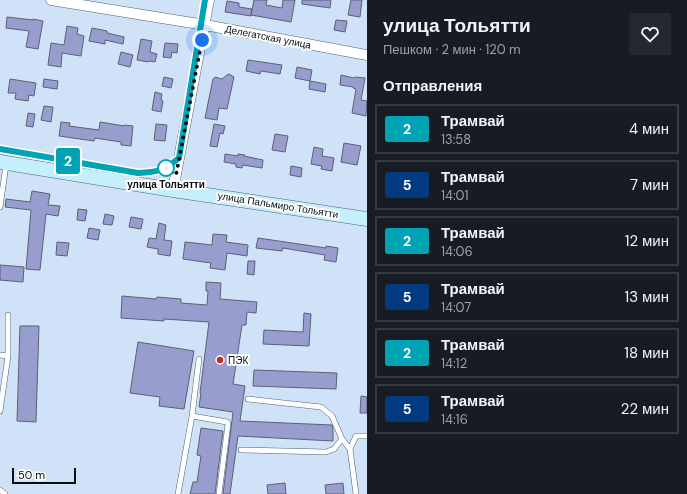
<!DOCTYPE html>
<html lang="ru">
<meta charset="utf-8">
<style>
body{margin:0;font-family:"DM Sans",sans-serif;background:#242831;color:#f1f3f6;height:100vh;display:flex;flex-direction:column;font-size:15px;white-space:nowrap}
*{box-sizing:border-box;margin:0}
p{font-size:13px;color:#9ea1a6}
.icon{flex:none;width:22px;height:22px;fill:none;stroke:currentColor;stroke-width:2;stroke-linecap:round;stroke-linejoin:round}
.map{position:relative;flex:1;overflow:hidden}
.panel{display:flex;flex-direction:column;background:#171b24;width:320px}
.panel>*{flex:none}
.badge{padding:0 8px;border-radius:3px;font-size:14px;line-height:26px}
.scale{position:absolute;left:12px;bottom:10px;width:64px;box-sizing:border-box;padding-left:4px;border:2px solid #070d13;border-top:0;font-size:11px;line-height:14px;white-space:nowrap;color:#070d13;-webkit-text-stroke:3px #fff;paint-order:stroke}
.you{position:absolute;width:20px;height:20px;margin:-10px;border:3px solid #fff;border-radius:50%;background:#1a73e8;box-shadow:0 0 0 6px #1a73e833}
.map>.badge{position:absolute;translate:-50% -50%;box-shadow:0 0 0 2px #fff}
h2{padding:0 16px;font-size:15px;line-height:36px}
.round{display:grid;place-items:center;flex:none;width:42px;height:42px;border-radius:0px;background:#242831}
.headline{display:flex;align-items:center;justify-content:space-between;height:68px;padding:0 16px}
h1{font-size:19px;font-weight:700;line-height:30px}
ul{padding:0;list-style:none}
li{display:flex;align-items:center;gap:12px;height:50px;margin:0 8px 6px;padding:0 8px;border:2px solid #363941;border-radius:0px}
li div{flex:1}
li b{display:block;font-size:15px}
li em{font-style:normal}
li .badge{min-width:44px;font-weight:700;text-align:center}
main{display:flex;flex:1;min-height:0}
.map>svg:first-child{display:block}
.building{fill:#979ece;stroke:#5c5f75}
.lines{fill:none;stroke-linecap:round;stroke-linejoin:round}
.lane-casing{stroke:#516173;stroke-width:6}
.street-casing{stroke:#516173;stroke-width:11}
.secondary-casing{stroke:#516173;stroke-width:15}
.lane{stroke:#fff;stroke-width:5}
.street{stroke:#fff;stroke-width:10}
.secondary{stroke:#c4effb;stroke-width:14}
.tram{stroke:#222931;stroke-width:1}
.line-casing{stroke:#fff;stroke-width:9}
.line{stroke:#00a3b4;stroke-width:6}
.walk{stroke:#070d13;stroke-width:4;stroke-dasharray:0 7.2}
.stop-dot{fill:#fff;stroke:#00a3b4;stroke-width:2}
.poi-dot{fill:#be3027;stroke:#fff;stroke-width:1.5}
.labels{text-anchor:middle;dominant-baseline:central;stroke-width:4;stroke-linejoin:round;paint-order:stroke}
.street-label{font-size:10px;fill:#070d13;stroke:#fff}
.stop-label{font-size:10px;font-weight:bold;fill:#070d13;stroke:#fff}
.poi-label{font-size:10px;fill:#070d13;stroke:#fff;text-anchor:start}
</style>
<main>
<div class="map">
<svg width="367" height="494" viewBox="0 0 367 494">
<rect width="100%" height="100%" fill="#cfe2f7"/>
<path class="building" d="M254 0H267L266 5 282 8 283 0H295L291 22 251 15Z
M302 0H331L330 8 302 4Z
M351 0H362L360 17 348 15Z
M227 1 239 3V7L252 9 251 16 225 12Z
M7 17 33 20V19L43 21 38 49 26 47 29 31 6 28Z
M336 20 347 21 345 32 334 30Z
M67 26 78 28 77 34 84 36 81 56 62 53 61 67 48 65 51 43 64 45Z
M92 28 107 31V33L124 37 123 44 105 40V44L89 41Z
M141 39 152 41 150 52 157 54 155 62 149 61 148 62 137 60Z
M165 43 178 44 177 53 172 52 171 58 163 57Z
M121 52 133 55 130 67 118 64Z
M248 60 282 65 280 74 261 71 260 74 246 71Z
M297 67 312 70 310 81 295 78Z
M229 74 234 77 227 109 219 108 217 120 205 118 213 79 215 77 222 79 227 75Z
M341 75 354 78 355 77 365 78 361 100 367 101 366 116 352 113 356 89 353 88V87L340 85Z
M164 77 173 79 171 88 162 86Z
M10 79 36 83 34 96 29 95 28 101 15 99 16 93H8Z
M44 79 58 81 57 89 43 87Z
M310 81 326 84 325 92 309 89Z
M155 92 162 94 161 100 163 101 161 112 152 110Z
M44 106 53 107 51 122 41 120Z
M28 113 35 114 33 127 26 126Z
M61 122 70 123 69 126 99 130 100 122 124 126V125L133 126 131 146 121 145V142L95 138 94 141 59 136Z
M156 124 167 125 165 141 154 140Z
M214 124 225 126 223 134 220 133 217 147 210 146Z
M275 134 288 136 285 152 272 150Z
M344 143 361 146 357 165 341 162Z
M314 147 323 149 322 156 334 158 332 171 321 169 322 166 311 164Z
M225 154 238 156V154L245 155 244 156 263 160 262 168 243 165 242 168 236 167V164L224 162Z
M291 166 302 168 301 177 290 175Z
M32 191 50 194 48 205 60 206 58 216 46 214 40 270 26 269 31 210 5 207 6 199 30 202Z
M78 209 87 210 85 221 77 220Z
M105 214 114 216 112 225 103 224Z
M131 217 143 219 141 229 129 227Z
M159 223 166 225 164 240 172 241 170 256 158 254V249L147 247 149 238 156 239Z
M89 228 100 230 98 240 87 238Z
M213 234 227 235 226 242 248 245 247 256 227 253 225 270 210 268 211 263 183 259 185 242 212 245Z
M258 238 326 248V246L338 248 336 262 324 260 325 255 283 248 282 251 256 248Z
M57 242 69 243 67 256 56 255Z
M248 261H255L254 275 247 274Z
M0 265 24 267 23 282 0 280Z
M206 282 221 283 220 299 257 302 256 313 247 312 246 325H242L233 384 245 386 240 421 332 425 333 429V441L238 436 230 494H223L233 412 199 407 201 393H200L209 322 164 319V321L121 318 122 296 156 299 157 297 181 299V303L207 305 208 291H206Z
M304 313 311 314 309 346 263 344 264 330 303 332Z
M20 326H39L36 422 17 421Z
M138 342 194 351 184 409 159 406 160 397 130 393Z
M254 370 337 373 336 389 253 386Z
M361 396 367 397V413H360Z
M201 428 223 431 215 494H190L193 482H197L201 456 197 455Z
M285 483 286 494H268L267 485Z
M343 483 344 494H326L325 485Z"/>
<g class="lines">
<defs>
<path id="lane" d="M0 207 6 165
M0 355 8 356
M248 399 321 407 332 416 342 439 350 449
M0 411 8 356V315
M192 416 227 422 228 424 219 494
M241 450 326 452 334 449 342 439
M0 490 5 494
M178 494 192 416 199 359
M356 494 350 449 356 436H367"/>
<path id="street" d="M51 0 205 25 367 55
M173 190 209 0"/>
<path id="secondary" d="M0 162 173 190 367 219"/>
</defs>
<use href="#lane" class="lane-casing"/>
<use href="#street" class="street-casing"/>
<use href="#secondary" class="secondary-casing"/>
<use href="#lane" class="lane"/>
<use href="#street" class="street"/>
<use href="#secondary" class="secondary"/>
<path class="tram" d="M0 149 138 173 159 171 167 167 179 158 181 148 205 0"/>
</g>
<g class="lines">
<defs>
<path id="line" d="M0 149 138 173C158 172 163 171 179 158L205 0"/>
</defs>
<use href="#line" class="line-casing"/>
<use href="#line" class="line"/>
<path class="walk" d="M166 168 176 175 202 40"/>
</g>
<circle class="stop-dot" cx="166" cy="168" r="8"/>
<circle class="poi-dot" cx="220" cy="360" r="4"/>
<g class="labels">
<g class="street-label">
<text transform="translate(268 37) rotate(11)">Делегатская улица</text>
<text transform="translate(278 205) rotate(9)">улица Пальмиро Тольятти</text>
</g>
<g class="stop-label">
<text x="166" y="184">улица Тольятти</text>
</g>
<g class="poi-label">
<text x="228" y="360">ПЭК</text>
</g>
</g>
</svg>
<div class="scale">50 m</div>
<div class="you" style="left:202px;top:40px"></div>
<b class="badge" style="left:68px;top:161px;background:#00a3b4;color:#fff">2</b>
</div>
<section class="panel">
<div class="headline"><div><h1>улица Тольятти</h1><p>Пешком · 2 мин · 120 m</p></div><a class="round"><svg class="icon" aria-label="heart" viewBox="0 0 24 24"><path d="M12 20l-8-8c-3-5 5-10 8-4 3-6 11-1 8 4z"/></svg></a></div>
<h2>Отправления</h2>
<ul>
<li><span class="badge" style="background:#00a3b4;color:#fff">2</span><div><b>Трамвай</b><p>13:58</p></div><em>4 мин</em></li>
<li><span class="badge" style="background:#003b80;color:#fff">5</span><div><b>Трамвай</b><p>14:01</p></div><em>7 мин</em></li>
<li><span class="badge" style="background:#00a3b4;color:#fff">2</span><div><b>Трамвай</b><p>14:06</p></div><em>12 мин</em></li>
<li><span class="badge" style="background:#003b80;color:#fff">5</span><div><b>Трамвай</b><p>14:07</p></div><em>13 мин</em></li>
<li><span class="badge" style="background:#00a3b4;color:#fff">2</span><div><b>Трамвай</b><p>14:12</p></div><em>18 мин</em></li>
<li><span class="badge" style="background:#003b80;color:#fff">5</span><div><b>Трамвай</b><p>14:16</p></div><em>22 мин</em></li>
</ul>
</section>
</main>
